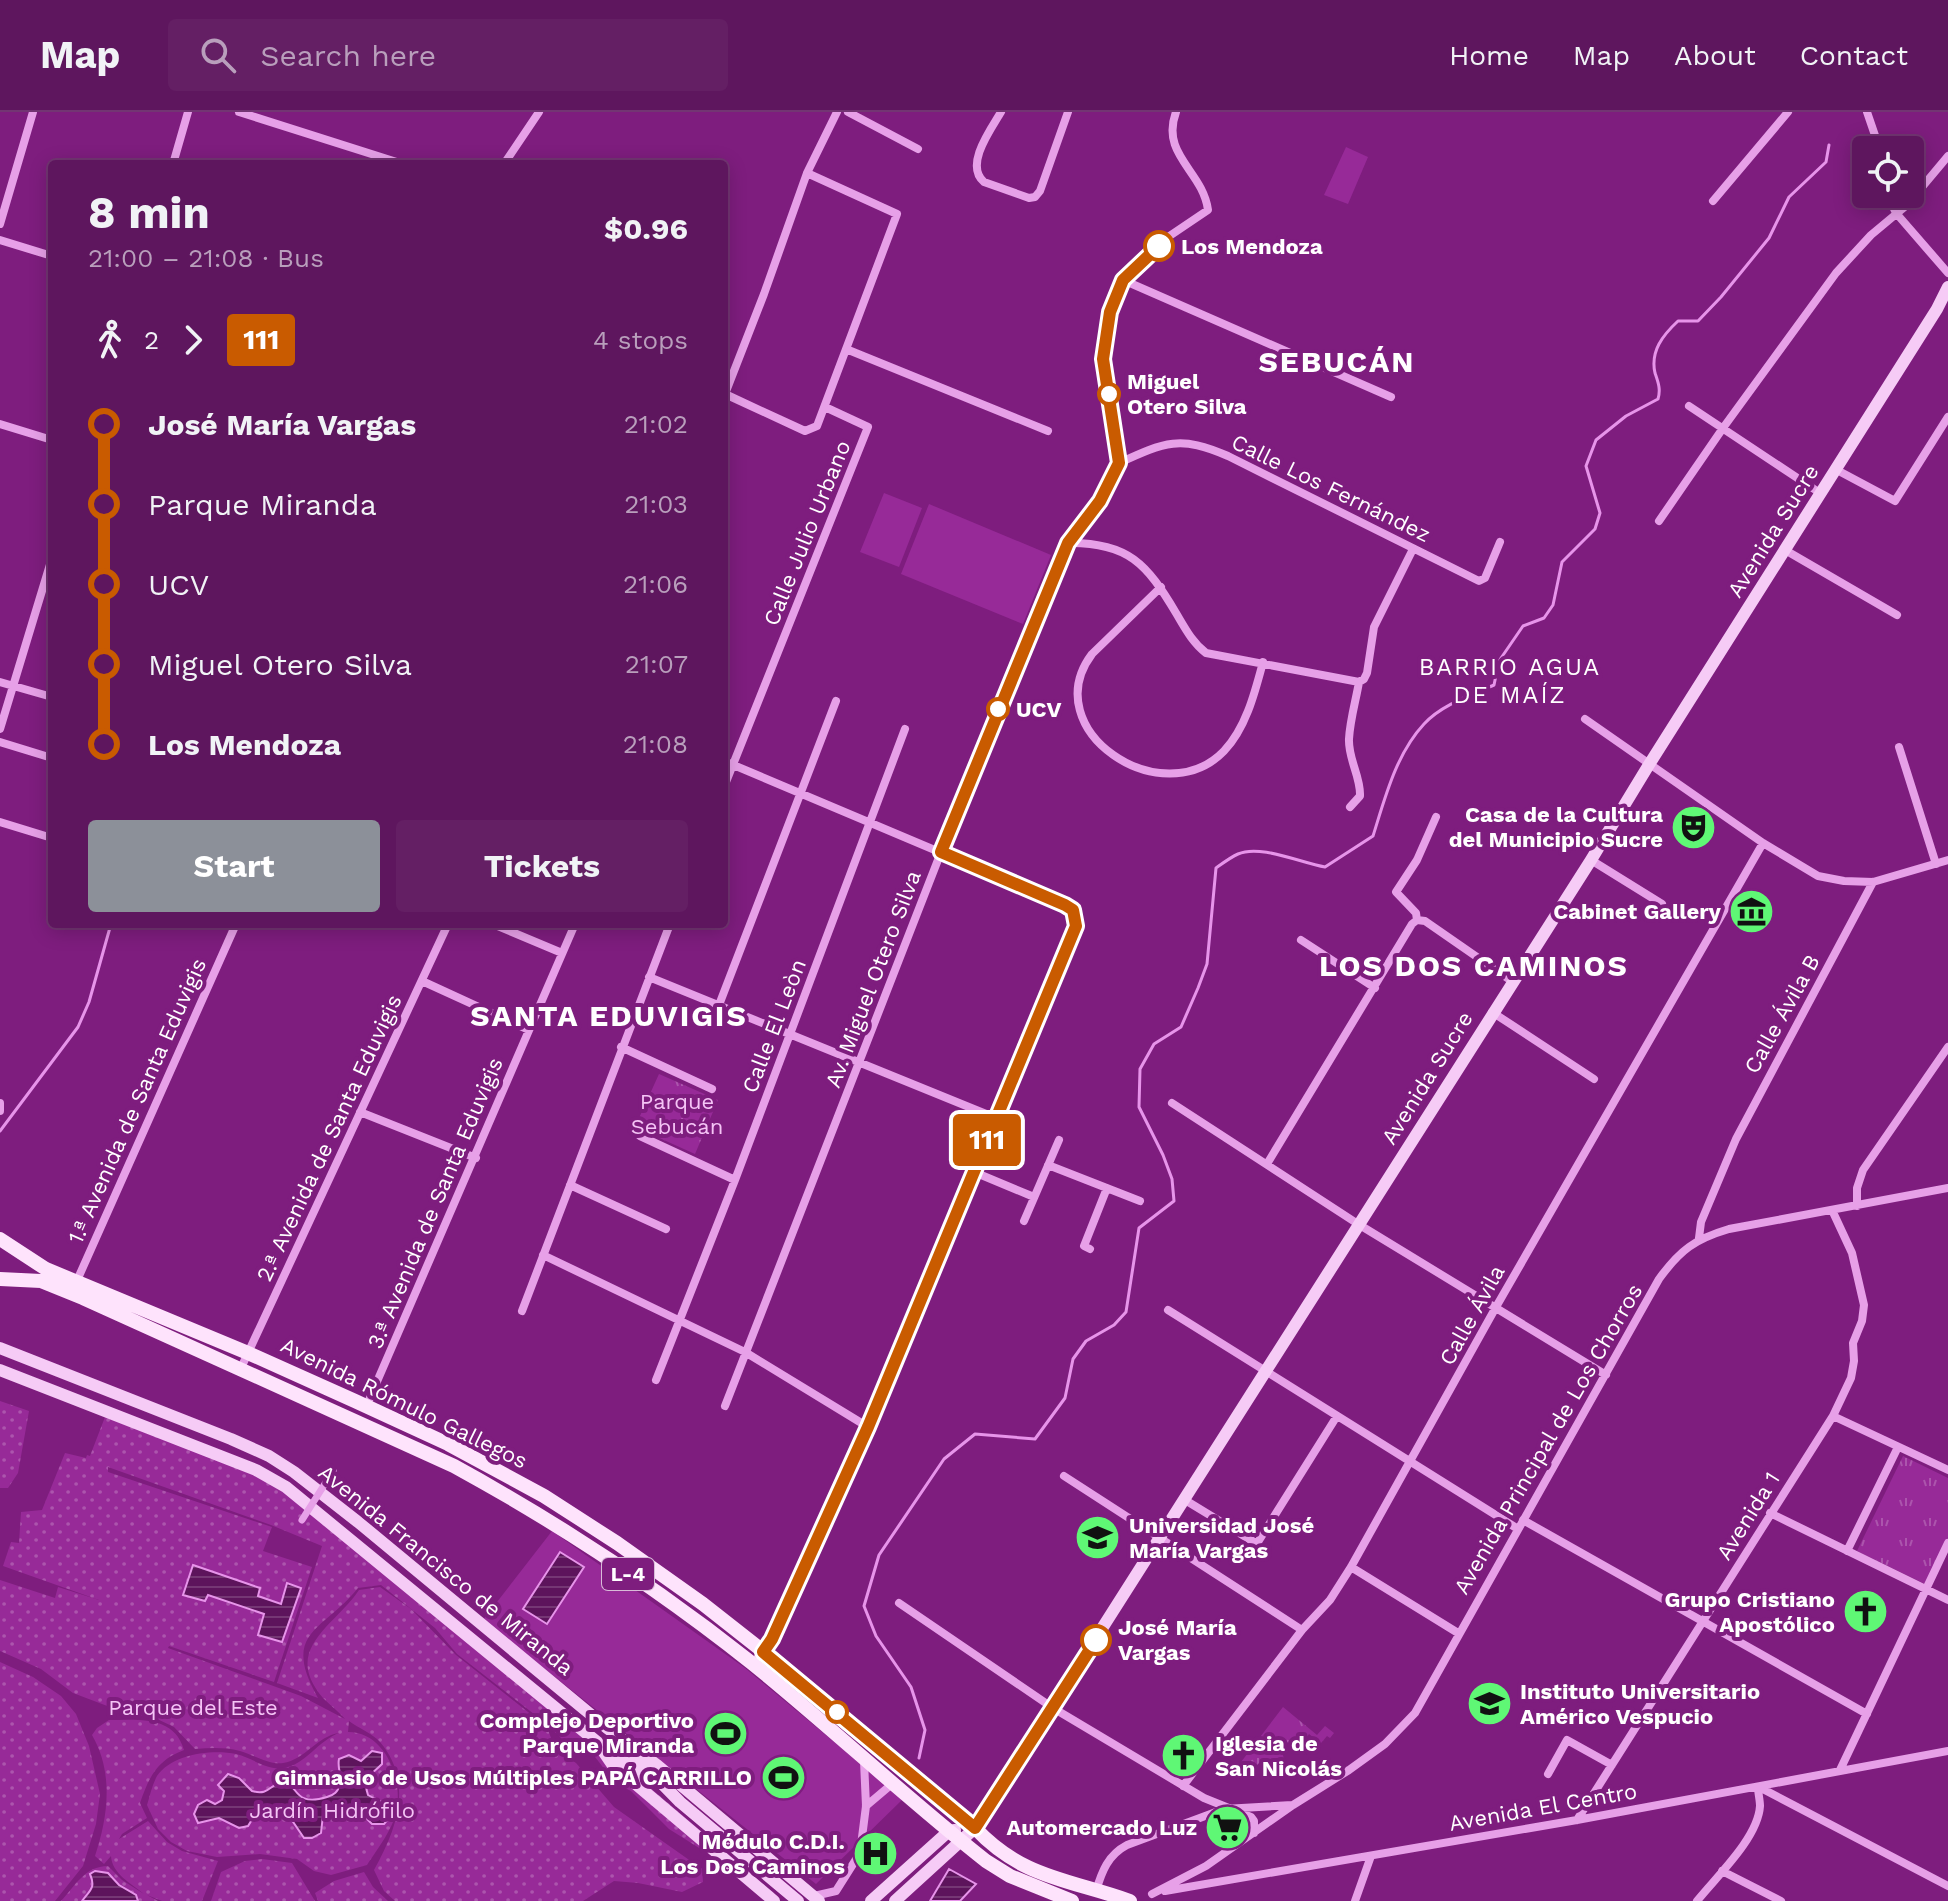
<!DOCTYPE html>
<meta charset="utf-8">
<style>
body{margin:0;font-family:"Work Sans",sans-serif;background:#641f64;color:#f1f3f6;height:100vh;display:flex;flex-direction:column;font-size:30px;white-space:nowrap}
*{box-sizing:border-box;margin:0}
p{font-size:26px;color:#b99fbc}
.icon{flex:none;width:44px;height:44px;fill:none;stroke:currentColor;stroke-width:2;stroke-linecap:round;stroke-linejoin:round}
.map{position:relative;flex:1;overflow:hidden}
.drawer{position:absolute;left:48px;top:48px;width:680px;height:768px;display:flex;flex-direction:column;background:#5e165e;border-radius:8px;box-shadow:0 4px 20px #0003,0 0 0 2px #733573}
.drawer>*{flex:none}
.badge{padding:0 16px;border-radius:6px;font-size:28px;line-height:52px}
.buttons{position:absolute;left:1852px;top:24px;display:grid;gap:16px}
.buttons a{display:grid;place-items:center;width:72px;height:72px;border-radius:8px;background:#5e165e;box-shadow:0 4px 20px #0003,0 0 0 2px #733573;font-size:40px}
.map>.badge{position:absolute;translate:-50% -50%;box-shadow:0 0 0 4px #fff}
.legs{display:flex;align-items:center;gap:12px;height:88px;padding:0 40px;font-size:26px}
.legs p{margin-inline-start:auto}
.headline{display:flex;align-items:center;justify-content:space-between;height:136px;padding:0 40px}
h1{font-size:44px;font-weight:700;line-height:60px}
.cta{display:flex;gap:16px;margin-top:auto;padding:16px 40px}
.cta a{flex:1;height:92px;border-radius:8px;background:#8c9099;color:#fff;font-size:32px;font-weight:700;line-height:92px;text-align:center}
.cta a+a{background:#641f64;color:#f1f3f6}
ul{padding:0 40px;list-style:none}
li{display:flex;align-items:center;gap:28px;height:80px;font-size:30px}
li i{display:grid;place-items:center;width:12px;height:100%;margin:0 10px;background:currentColor}
li i::after{content:'';width:20px;height:20px;margin:-10px;border:6px solid;border-radius:50%;background:#5e165e}
li p{margin-inline-start:auto}
li:first-child i{background:linear-gradient(#0000 50%,currentColor 0)}
li:last-child i{background:linear-gradient(currentColor 50%,#0000 0)}
header{display:flex;align-items:center;gap:48px;box-sizing:border-box;height:112px;padding:0 40px;background:#5e165e;border-bottom:2px solid #733573}
header strong{font-size:38px}
nav{display:flex;gap:44px;margin-inline-start:auto;font-size:28px}
.search{width:560px;height:72px;background:#641f64;display:flex;align-items:center;gap:20px;box-sizing:border-box;padding:0 28px;border-radius:8px;color:#b99fbc;font-size:30px}
.map>svg:first-child{display:block}
.grass{fill:url(#grass-tufts)}
.garden{fill:url(#garden-dots)}
.pitch{fill:#972a98}
.water{fill:url(#water-rules);stroke:#e794ea;stroke-width:2}
.lines{fill:none;stroke-linecap:round;stroke-linejoin:round}
.stream{stroke:#e794ea;stroke-width:3}
.minor{stroke:#e7a0e8;stroke-width:8}
.secondary{stroke:#f6cbf6;stroke-width:12}
.primary{stroke:#fee3fc;stroke-width:14}
.pedestrian-bridge{stroke:#e7a0e8;stroke-width:7}
.line-1-casing{stroke:#fff;stroke-width:18}
.line-1{stroke:#c95b00;stroke-width:12}
.stop-1-dot{fill:#fff;stroke:#c95b00;stroke-width:4}
.labels{text-anchor:middle;dominant-baseline:central;stroke-width:8;stroke-linejoin:round;paint-order:stroke}
.shield{fill:#7e1d7e;stroke:#d8bbd8;stroke-width:2}
.shield-label{font-size:20px;font-weight:bold;fill:#fff}
.stop-label{font-size:22px;font-weight:bold;fill:#fff;stroke:#7e1d7e;text-anchor:start}
.street-label{font-size:22px;fill:#fff;stroke:#7e1d7e}
.poi-label{font-size:22px;font-weight:bold;fill:#fff;stroke:#7e1d7e;text-anchor:end}
.park-label{font-size:22px;fill:#f5c4f6;stroke:#7e1d7e}
.neighbourhood-label{font-size:24px;letter-spacing:2px;fill:#fff;stroke:#7e1d7e}
.district-label{font-size:30px;font-weight:bold;letter-spacing:2px;fill:#fff;stroke:#7e1d7e}
</style>
<header>
<strong>Map</strong>
<div class="search"><svg class="icon" aria-label="search" viewBox="0 0 24 24"><circle cx="10" cy="10" r="6"/><path d="M15 15l6 6"/></svg>Search here</div>
<nav><a>Home</a><a>Map</a><a>About</a><a>Contact</a></nav>
</header>
<div class="map">
<svg width="1948" height="1789" viewBox="0 0 1948 1789">
<defs>
<pattern id="grass-tufts" width="24" height="20" patternUnits="userSpaceOnUse" patternTransform="scale(2)"><rect width="24" height="20" fill="#972a98"/><path d="M3 7l-1-3M5 7V3M7 7l1-3M15 17l-1-3M17 17v-4M19 17l1-3" fill="none" stroke="#ac55ad"/></pattern>
<pattern id="garden-dots" width="8" height="8" patternUnits="userSpaceOnUse" patternTransform="scale(2)"><rect width="8" height="8" fill="#972a98"/><path d="M2 2h.1M6 6h.1" fill="none" stroke="#ac55ad" stroke-width="1.8" stroke-linecap="round"/></pattern>
<pattern id="water-rules" width="6" height="5" patternUnits="userSpaceOnUse" patternTransform="scale(2)"><rect width="6" height="5" fill="#5d145c"/><path d="M0 2.5h6" fill="none" stroke="#753774"/></pattern>
</defs>
<rect width="100%" height="100%" fill="#7e1d7e"/>
<path class="grass" d="M659 962 718 988 695 1042 635 1015Z
M1903 1344 1948 1366V1425L1925 1472 1857 1439Z
M1283 1595 1317 1623 1325 1614 1334 1621 1330 1626 1327 1624 1321 1631 1309 1622 1297 1638 1287 1630 1281 1637 1285 1650H1278L1272 1658 1261 1649 1256 1654 1255 1663 1248 1658 1244 1662 1238 1654Z"/>
<path class="garden" d="M0 1289 29 1299 18 1361 8 1376H0Z
M105 1305 255 1361 288 1381 586 1627 654 1679 775 1782 741 1766 723 1751 669 1717 631 1679 615 1671 589 1637 562 1627 548 1613 457 1542 435 1516 381 1473 358 1476C324 1519 280 1519 318 1586L277 1571 322 1434 271 1413 108 1355V1360L272 1415 263 1439 312 1455 274 1570 169 1534 168 1536 301 1584 345 1607C339 1600 330 1593 323 1586 281 1537 335 1514 359 1478L380 1475 411 1497 456 1543 547 1615 555 1637 576 1651 614 1695 702 1757 703 1770 682 1780 638 1771 614 1769 583 1789H395L384 1779 374 1758C397 1717 414 1670 380 1630 372 1621 358 1616 349 1609L348 1620C384 1620 402 1664 397 1696 394 1716 378 1736 367 1753L331 1763 314 1759 297 1747 260 1742 217 1745 187 1739 171 1730 158 1717 147 1693C150 1684 152 1673 157 1664 172 1642 212 1637 236 1642 253 1646 265 1658 283 1656 304 1654 319 1628 339 1621 317 1624 305 1648 283 1651 269 1653 254 1643 240 1639 225 1635 210 1636 195 1637L174 1615 153 1605 131 1603 73 1581 41 1557 0 1539V1468L55 1486 58 1475 99 1488 3 1454 11 1430 19 1431 21 1400 42 1398 65 1341 86 1346 87 1343 90 1344Z
M0 1550 33 1565 61 1584 76 1602 89 1634 100 1682 96 1712 83 1754 55 1789H0Z
M109 1608C138 1608 174 1603 184 1638 157 1648 149 1665 140 1691L147 1706 122 1722 119 1727 148 1709 167 1730 182 1739 218 1749 202 1789H162L147 1783 158 1789H61C75 1774 85 1754 108 1754L122 1768 144 1782C131 1771 112 1762 111 1744L104 1752 95 1744C108 1705 114 1661 92 1623L97 1616Z
M262 1747 292 1751 315 1789H211L221 1760 245 1749Z
M364 1760 373 1775 388 1789H318L315 1781 334 1769Z"/>
<path class="pitch" d="M1346 35 1368 45 1348 92 1324 83Z
M884 381 922 396 899 455 860 440Z
M929 392 1051 443 1023 512 901 462Z
M552 1419 745 1556 903 1687 816 1772 483 1508Z"/>
<path class="water" d="M560 1440 584 1455 547 1512 523 1497Z
M193 1453 260 1476 258 1484 281 1492 287 1471 301 1476 282 1530 258 1523 264 1502 208 1483 205 1489 183 1483Z
M372 1639 382 1641V1652C370 1664 362 1665 368 1683 380 1690 402 1693 384 1712H372L354 1694H336L323 1703 321 1721 312 1726H304L285 1698H258L248 1714 239 1716 219 1706 198 1711 194 1702 198 1693 207 1688 215 1692 222 1688 224 1679 218 1673 228 1662 239 1666 252 1679C270 1684 269 1672 282 1671 299 1669 291 1696 327 1685 334 1683 338 1680 340 1672 342 1663 337 1656 339 1647L349 1643 361 1649Z
M949 1757 976 1772 960 1789H930Z
M95 1759 108 1761 119 1773 136 1783 138 1789H82C90 1778 96 1776 90 1762Z"/>
<g class="lines">
<path class="stream" d="M0 1019 78 915 89 890 111 812
M919 1646 925 1618 911 1575 876 1524 864 1494 879 1443 944 1347 975 1322 1035 1327 1065 1286 1073 1247 1086 1229 1114 1213 1126 1200 1139 1116 1174 1089 1172 1067 1163 1043 1139 995 1140 957 1154 932 1181 915 1198 876 1207 852 1216 756C1223 751 1231 745 1238 742 1260 732 1301 751 1325 755L1373 724C1385 686 1396 642 1424 612 1441 593 1471 583 1494 573L1499 549 1523 514 1544 506 1553 493 1562 450 1595 417 1600 401 1586 354 1596 328 1626 304 1658 287C1661 277 1658 270 1655 261 1650 239 1663 223 1678 209H1698L1721 185 1769 126 1789 85 1826 50 1829 33"/>
<path class="minor" d="M239 0 403 52
M848 0 918 37
M1001 0C991 17 964 53 984 70L1029 86 1035 85 1040 79 1068 0
M1867 0 1880 38
M173 52 188 0
M504 52 539 0
M1887 82 1896 101 1948 161
M1713 89 1788 0
M0 112 33 0
M0 128 52 144
M1123 168 1391 285
M846 237 1048 319
M725 282 805 319 817 314 897 102 807 61
M725 282 764 182 807 61 837 0
M1689 294 1820 381
M0 312 52 328
M1119 351C1165 330 1180 323 1228 344L1479 469 1485 466 1500 430
M1835 357 1895 389 1948 305
M1659 409 1723 316 1836 161 1871 123 1907 93 1948 44
M1068 431C1128 430 1147 452 1176 501 1185 516 1192 530 1206 541L1359 570
M1785 438 1897 503
M1161 475 1092 542C1035 618 1162 703 1224 639 1246 616 1255 580 1263 550
M0 570 52 585
M1359 570 1364 567 1367 561 1374 515 1413 437
M1585 607 1763 731 1818 764 1844 769 1873 770 1948 748
M0 617 52 446
M0 630 52 646
M1899 635 1936 752
M724 649 1065 793C1073 799 1076 804 1076 814L868 1315 772 1527 753 1552
M724 675 868 315 825 295
M1350 695 1360 684C1361 665 1348 647 1349 627 1350 608 1356 588 1359 570
M0 710 52 726
M1591 748 1662 792
M1417 808 1416 801 1396 780 1417 748 1436 705
M1417 808 1425 809 1513 870
M493 812 562 841
M1301 828 1375 876
M649 865 996 1006
M422 869 529 918
M719 893 836 589
M1492 900 1594 967
M621 935 712 977
M0 991V999
M1172 991 1358 1112 1606 1263
M360 1000 476 1046
M640 1024 735 1068
M1267 1052 1412 812 1417 808
M1048 1053 1140 1089
M974 1060 1034 1085
M570 1073 666 1117
M1857 1094V1076L1863 1058 1948 935
M1024 1109 1059 1028
M1699 1126 1701 1110 1736 1027 1873 770
M1090 1137 1084 1134 1107 1076
M543 1143 745 1240 868 1315
M75 1173 236 812
M1168 1198 1518 1417
M522 1199 670 812
M241 1256 448 812
M656 1268 735 1068 905 617
M725 1294 982 635 1068 431 1100 389 1119 351 1103 247 1110 200 1123 168 1168 125 1208 98C1203 59 1160 43 1176 0
M366 1295 575 812
M1833 1304 1948 1358
M1064 1364 1302 1518
M1185 1388 1254 1430H1258L1337 1304
M1770 1401 1948 1488
M1523 1408 1867 1602
M1847 1439 1898 1335
M1351 1455 1458 1521
M899 1491 1053 1596 1204 1686 1251 1705 1254 1709V1721
M1840 1658 1948 1431
M1548 1662 1567 1628 1612 1653
M1183 1674 1302 1518 1330 1488 1351 1455 1496 1195 1763 731
M1759 1675 1948 1774
M866 1694 892 1672
M1577 1708 1833 1304 1851 1266 1854 1249 1853 1231 1862 1209 1864 1193 1852 1141 1832 1098
M1722 1759 1781 1789
M1096 1779C1102 1759 1108 1743 1127 1733L1224 1697 1292 1693
M1165 1779 1577 1708 1948 1639
M1152 1782 1206 1754 1293 1693 1349 1658 1385 1632 1415 1601 1659 1167C1680 1138 1695 1127 1729 1117L1948 1076
M814 1784 836 1779 860 1741 866 1694 864 1649
M1355 1789 1371 1744
M1697 1789C1717 1764 1758 1726 1760 1694 1760 1688 1758 1681 1758 1675"/>
<path class="secondary" d="M0 1236 231 1327 269 1344 294 1360 358 1410 607 1616 657 1653 819 1789
M0 1258 256 1358 286 1375 597 1630 612 1652 774 1789
M605 1636 652 1669
M635 1644 680 1690 798 1789
M871 1789 949 1719 955 1718
M895 1789 975 1716 1591 748 1650 651 1937 197 1948 175"/>
<path class="primary" d="M0 1127 46 1157 248 1241 355 1289 448 1332 544 1384 617 1431 703 1492 778 1551 975 1716C1023 1767 1069 1767 1130 1789
M0 1167 41 1169 83 1186 454 1354C558 1411 660 1478 753 1552 832 1616 906 1686 986 1749L1010 1764 1072 1789"/>
<path class="pedestrian-bridge" d="M302 1408 333 1359"/>
</g>
<g class="lines">
<defs>
<path id="line-1" d="M1096 1528 975 1716 763 1540 772 1527 868 1315 1076 814 1073 798 1065 793 941 740 1068 431 1100 389 1119 351 1103 247 1110 200 1123 168 1159 134"/>
</defs>
<use href="#line-1" class="line-1-casing"/>
<use href="#line-1" class="line-1"/>
</g>
<defs>
<symbol id="theatre-disc" viewBox="-11 -11 22 22"><circle r="9.5" fill="#5ff775" stroke="#7e1d7e"/><path d="M-5-5.5Q0-4 5-5.5V0Q5 5 0 6Q-5 5-5 0ZM-3.3-2.5H-1v1.5H-3.3ZM1-2.5H3.3v1.5H1ZM-2.8 1Q0 5.5 2.8 1Z" fill="#111"/></symbol>
<symbol id="museum-disc" viewBox="-11 -11 22 22"><circle r="9.5" fill="#5ff775" stroke="#7e1d7e"/><path d="M0-6L6-3V-2H-6V-3ZM-5-1h2V3h-2ZM-1-1h2V3h-2ZM3-1h2V3H3ZM-6 4H6V6H-6Z" fill="#111"/></symbol>
<symbol id="university-disc" viewBox="-11 -11 22 22"><circle r="9.5" fill="#5ff775" stroke="#7e1d7e"/><path d="M0-5L7-2L0 1L-7-2ZM-4 1L0 2.5L4 1V4Q0 6-4 4Z" fill="#111"/></symbol>
<symbol id="church-disc" viewBox="-11 -11 22 22"><circle r="9.5" fill="#5ff775" stroke="#7e1d7e"/><path d="M-1.2-6h2.4v3.5h3.3v2.4h-3.3V6h-2.4V-.1h-3.3v-2.4h3.3Z" fill="#111"/></symbol>
<symbol id="stadium-disc" viewBox="-11 -11 22 22"><circle r="9.5" fill="#5ff775" stroke="#7e1d7e"/><path d="M0-5a6.5 5 0 1 0 0 10a6.5 5 0 1 0 0-10ZM-3.5-1.8h7v3.6h-7Z" fill="#111"/></symbol>
<symbol id="supermarket-disc" viewBox="-11 -11 22 22"><circle r="9.5" fill="#5ff775" stroke="#7e1d7e"/><path d="M-6-5.5h2.5l.6 2H6L4.5 2H-2.5L-4.4-4H-6ZM-1.5 3.2a1.3 1.3 0 1 0 .1 0ZM3 3.2a1.3 1.3 0 1 0 .1 0Z" fill="#111"/></symbol>
<symbol id="hospital-disc" viewBox="-11 -11 22 22"><circle r="9.5" fill="#5ff775" stroke="#7e1d7e"/><path d="M-5-5h3v3.5h4V-5h3V5h-3V1.5h-4V5h-3Z" fill="#111"/></symbol>
</defs>
<g fill-rule="evenodd">
<use href="#theatre-disc" x="1668" y="690" width="51" height="51"/>
<use href="#museum-disc" x="1726" y="774" width="51" height="51"/>
<use href="#university-disc" x="1072" y="1400" width="51" height="51"/>
<use href="#church-disc" x="1840" y="1474" width="51" height="51"/>
<use href="#university-disc" x="1464" y="1566" width="51" height="51"/>
<use href="#stadium-disc" x="700" y="1596" width="51" height="51"/>
<use href="#church-disc" x="1158" y="1618" width="51" height="51"/>
<use href="#stadium-disc" x="758" y="1640" width="51" height="51"/>
<use href="#supermarket-disc" x="1202" y="1690" width="51" height="51"/>
<use href="#hospital-disc" x="850" y="1716" width="51" height="51"/>
</g>
<g class="stop-1-dot">
<circle cx="1159" cy="134" r="14"/>
<circle cx="1109" cy="282" r="10"/>
<circle cx="998" cy="597" r="10"/>
<circle cx="1096" cy="1528" r="14"/>
<circle cx="837" cy="1600" r="10"/>
</g>
<g class="labels">
<rect class="shield" x="602" y="1446" width="52" height="32" rx="6"/>
<g class="shield-label">
<text x="628" y="1462">L-4</text>
</g>
<g class="stop-label">
<text x="1181" y="134">Los Mendoza</text>
<text x="1127" y="269">Miguel<tspan x="1127" dy="25">Otero Silva</tspan></text>
<text x="1016" y="597">UCV</text>
<text x="1118" y="1515">José María<tspan x="1118" dy="25">Vargas</tspan></text>
</g>
<g class="street-label">
<text transform="translate(1331 376) rotate(26)">Calle Los Fernández</text>
<text transform="translate(1773 419) rotate(-58)">Avenida Sucre</text>
<text transform="translate(807 421) rotate(-68)">Calle Julio Urbano</text>
<text transform="translate(873 867) rotate(-69)">Av. Miguel Otero Silva</text>
<text transform="translate(1782 902) rotate(-61)">Calle Ávila B</text>
<text transform="translate(774 914) rotate(-69)">Calle El Leòn</text>
<text transform="translate(1427 966) rotate(-58)">Avenida Sucre</text>
<text transform="translate(137 989) rotate(-66)">1.ª Avenida de Santa Eduvigis</text>
<text transform="translate(329 1026) rotate(-65)">2.ª Avenida de Santa Eduvigis</text>
<text transform="translate(435 1091) rotate(-67)">3.ª Avenida de Santa Eduvigis</text>
<text transform="translate(1472 1203) rotate(-61)">Calle Ávila</text>
<text transform="translate(404 1291) rotate(26)">Avenida Rómulo Gallegos</text>
<text transform="translate(1548 1327) rotate(-60)">Avenida Principal de Los Chorros</text>
<text transform="translate(1748 1404) rotate(-58)">Avenida 1</text>
<text transform="translate(446 1458) rotate(39)">Avenida Francisco de Miranda</text>
<text transform="translate(1543 1695) rotate(-10)">Avenida El Centro</text>
</g>
<g class="poi-label">
<text x="1663" y="702">Casa de la Cultura<tspan x="1663" dy="25">del Municipio Sucre</tspan></text>
<text x="1721" y="799">Cabinet Gallery</text>
<text x="1129" y="1413" text-anchor="start">Universidad José<tspan x="1129" dy="25">María Vargas</tspan></text>
<text x="1835" y="1487">Grupo Cristiano<tspan x="1835" dy="25">Apostólico</tspan></text>
<text x="1520" y="1579" text-anchor="start">Instituto Universitario<tspan x="1520" dy="25">Américo Vespucio</tspan></text>
<text x="694" y="1608">Complejo Deportivo<tspan x="694" dy="25">Parque Miranda</tspan></text>
<text x="1215" y="1631" text-anchor="start">Iglesia de<tspan x="1215" dy="25">San Nicolás</tspan></text>
<text x="752" y="1665">Gimnasio de Usos Múltiples PAPÁ CARRILLO</text>
<text x="1197" y="1715">Automercado Luz</text>
<text x="845" y="1729">Módulo C.D.I.<tspan x="845" dy="25">Los Dos Caminos</tspan></text>
</g>
<g class="park-label">
<text x="677" y="989">Parque<tspan x="677" dy="25">Sebucán</tspan></text>
<text x="193" y="1595">Parque del Este</text>
<text x="332" y="1698">Jardín Hidrófilo</text>
</g>
<g class="neighbourhood-label">
<text x="1510" y="555">BARRIO AGUA<tspan x="1510" dy="28">DE MAÍZ</tspan></text>
</g>
<g class="district-label">
<text x="1337" y="249">SEBUCÁN</text>
<text x="1474" y="853">LOS DOS CAMINOS</text>
<text x="609" y="903">SANTA EDUVIGIS</text>
</g>
</g>
</svg>
<div class="buttons">
<a><svg class="icon" aria-label="locate" viewBox="0 0 24 24"><circle cx="12" cy="12" r="6"/><path d="M12 2v4M12 18v4M2 12h4M18 12h4"/></svg></a>
</div>
<b class="badge" style="left:987px;top:1028px;background:#c95b00;color:#fff">111</b>
<section class="drawer">
<div class="headline"><div><h1>8 min</h1><p>21:00 – 21:08 · Bus</p></div><b>$0.96</b></div>
<div class="legs"><svg class="icon" aria-label="walk" viewBox="0 0 24 24"><circle cx="13" cy="4" r="2"/><path d="M13 8l-2 6 4 7M11 14l-3 7M7 12l3-4h3l4 4"/></svg>2<svg class="icon" aria-label="forward" viewBox="0 0 24 24"><path d="M9 5l7 7-7 7"/></svg><b class="badge" style="background:#c95b00;color:#fff">111</b><p>4 stops</p></div>
<ul>
<li><i style="color:#c95b00"></i><b>José María Vargas</b><p>21:02</p></li>
<li><i style="color:#c95b00"></i><span>Parque Miranda</span><p>21:03</p></li>
<li><i style="color:#c95b00"></i><span>UCV</span><p>21:06</p></li>
<li><i style="color:#c95b00"></i><span>Miguel Otero Silva</span><p>21:07</p></li>
<li><i style="color:#c95b00"></i><b>Los Mendoza</b><p>21:08</p></li>
</ul>
<div class="cta"><a>Start</a><a>Tickets</a></div>
</section>
</div>
